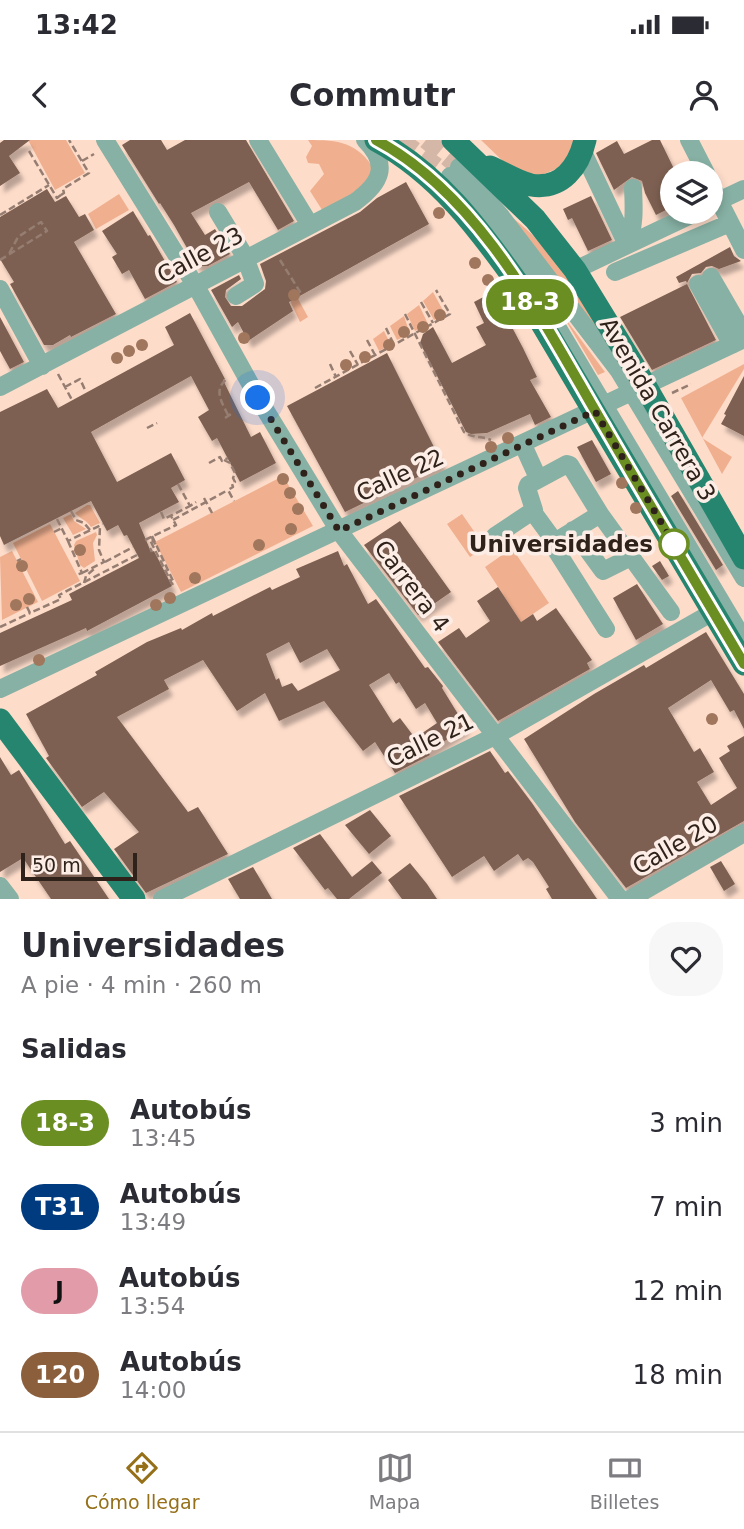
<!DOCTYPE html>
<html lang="es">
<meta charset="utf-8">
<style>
body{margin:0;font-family:"DejaVu Sans",sans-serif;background:#f7f7f7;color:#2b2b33;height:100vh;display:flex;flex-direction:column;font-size:26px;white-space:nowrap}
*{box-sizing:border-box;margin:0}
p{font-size:23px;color:#7c7c81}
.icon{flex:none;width:38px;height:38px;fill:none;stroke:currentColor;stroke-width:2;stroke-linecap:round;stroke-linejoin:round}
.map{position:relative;height:759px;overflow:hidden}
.side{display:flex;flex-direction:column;background:#fff;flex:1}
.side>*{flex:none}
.badge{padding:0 14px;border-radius:23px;font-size:24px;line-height:46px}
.controls{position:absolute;left:660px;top:21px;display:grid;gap:14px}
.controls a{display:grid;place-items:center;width:63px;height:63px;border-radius:50%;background:#fff;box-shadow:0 4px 10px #0003;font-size:35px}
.scale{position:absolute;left:21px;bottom:18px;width:116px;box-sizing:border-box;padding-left:7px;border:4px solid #2e221b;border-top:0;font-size:19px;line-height:24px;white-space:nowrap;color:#2e221b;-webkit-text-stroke:5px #fceee7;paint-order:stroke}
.you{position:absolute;width:35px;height:35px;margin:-18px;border:5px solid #fff;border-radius:50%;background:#1a73e8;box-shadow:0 0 0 10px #1a73e833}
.map>.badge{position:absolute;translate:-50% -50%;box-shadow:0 0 0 4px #fff}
h2{padding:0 21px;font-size:26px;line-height:63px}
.round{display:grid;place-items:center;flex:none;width:74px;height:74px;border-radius:28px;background:#f7f7f7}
.head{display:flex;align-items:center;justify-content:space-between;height:119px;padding:0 21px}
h1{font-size:33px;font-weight:600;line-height:52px}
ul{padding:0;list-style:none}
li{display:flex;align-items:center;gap:21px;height:84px;padding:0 21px}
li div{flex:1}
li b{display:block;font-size:26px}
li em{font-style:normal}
li .badge{min-width:77px;font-weight:700;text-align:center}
.status{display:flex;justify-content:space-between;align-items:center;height:49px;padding:0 35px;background:#fff;direction:ltr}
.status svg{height:19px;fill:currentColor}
header{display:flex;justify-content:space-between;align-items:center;height:91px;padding:0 21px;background:#fff;font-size:32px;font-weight:600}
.tabs{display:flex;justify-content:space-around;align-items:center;height:98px;border-top:2px solid #e1e1e2;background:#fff;font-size:19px;color:#7c7c81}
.tabs a{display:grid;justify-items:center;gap:4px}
.tabs .active{color:#957019}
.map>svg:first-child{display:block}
.green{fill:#f0b08f}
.building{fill:#7d6051;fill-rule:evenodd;filter:url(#shadow)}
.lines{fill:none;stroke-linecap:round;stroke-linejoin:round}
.minor-tunnel{stroke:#d4b7a7;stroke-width:18;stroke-dasharray:18 9;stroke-linecap:butt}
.path{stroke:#957e71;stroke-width:2.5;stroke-dasharray:7 3.5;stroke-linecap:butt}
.minor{stroke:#87b1a4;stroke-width:18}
.major{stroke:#26856f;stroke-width:23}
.tree{fill:#a0765d}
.line-casing{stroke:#fff;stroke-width:16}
.line{stroke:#6b8e23;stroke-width:10}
.walk{stroke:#2e221b;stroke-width:7;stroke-dasharray:0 12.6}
.stop-dot{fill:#fff;stroke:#6b8e23;stroke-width:3.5}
.labels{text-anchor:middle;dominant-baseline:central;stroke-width:7;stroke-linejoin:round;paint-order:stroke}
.street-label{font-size:23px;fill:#2e221b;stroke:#fceee7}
.stop-label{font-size:23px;font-weight:bold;fill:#2e221b;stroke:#fceee7;text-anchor:end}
</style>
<div class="status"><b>13:42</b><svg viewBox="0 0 49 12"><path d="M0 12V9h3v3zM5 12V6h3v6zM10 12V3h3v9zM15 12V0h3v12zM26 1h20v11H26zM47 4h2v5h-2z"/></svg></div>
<header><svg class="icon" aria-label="back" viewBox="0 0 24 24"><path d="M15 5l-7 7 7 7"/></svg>Commutr<svg class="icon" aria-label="person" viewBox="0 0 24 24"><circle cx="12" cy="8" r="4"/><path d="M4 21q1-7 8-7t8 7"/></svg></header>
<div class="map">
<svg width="744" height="759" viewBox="0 0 744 759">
<defs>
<filter id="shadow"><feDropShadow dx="4" dy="7" stdDeviation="2" flood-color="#0004"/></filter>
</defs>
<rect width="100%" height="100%" fill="#fedcca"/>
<path class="green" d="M28 0H66L85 33 55 50Z
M308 0C339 0 357 2 375 30L370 45 324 73 310 51 324 34 319 24 308 23 306 17 312 6Z
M481 0H577L566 21 556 29 539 36 510 28Z
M119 54 129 70 96 89 88 74Z
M506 73C554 106 584 160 613 209Z
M291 146 308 177 300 182 285 150Z
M433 152 445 174 434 180 423 161Z
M419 165 428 184 415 191 407 174Z
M562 174 605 232 598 235Z
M404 176 410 194 397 200 390 186Z
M384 191 391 205 379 211 373 199Z
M744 224V229L702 298 732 317 722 334 681 258Z
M283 336 313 386 181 452 155 402Z
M87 365H90L100 383 91 387C87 380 80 379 75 373Z
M71 374 74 381 86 389 73 395 63 378Z
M462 374 485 407 470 417 447 384Z
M50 384 80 441 42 461 13 403Z
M96 392 97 395 93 403 95 421 84 428 80 425 74 405 76 401Z
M512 408 549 463 521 482 485 427Z
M12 411 38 462 2 480 0 417Z"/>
<path class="building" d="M4 0H30L9 16 20 33 0 46V3Z
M130 0H161L167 10 185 0H246L294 81 278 90 249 42 191 73 205 95 215 89 230 114 208 126H202L196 124 174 85 160 63 159 64 122 5Z
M652 0H660L676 33H672V67L656 75 645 53 642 41 632 37 614 50 596 13 617 1 624 14Z
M406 42 429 84 289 162 293 171 248 201 238 182 232 187 211 150 239 135 241 139 226 150 225 157 231 166H242L265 149 266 141 260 124 360 72 377 58Z
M47 49 55 62 66 56 79 77 85 74 94 90 74 102 116 174 71 197 70 195 53 205H44L10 144 14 142 0 119V77Z
M591 56 612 100 588 111 572 78 568 80 563 69Z
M133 71 148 96 150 95 177 142 145 159 129 130 122 134 112 117 117 114 102 91Z
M730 107 734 116 741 121 719 129 712 126 706 127 701 133 692 134 687 143 686 141 679 143 676 137Z
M687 144 716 200 652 230 620 177Z
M489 154 500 175 504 172 523 208 537 237 530 240 551 277 535 285 530 274 487 293 471 294 466 292 420 203 423 194 433 187 452 223 486 205 476 187 484 183 474 162Z
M190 173 225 239 223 240 251 297 260 292 276 323 240 342 217 298 212 301 198 277 209 270 191 236 91 292 117 342 171 313 185 340 171 348 179 362 139 383 151 412 154 411 172 446 87 491 86 488 0 526V493L72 460 69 454 139 418 127 395 124 396 118 385 107 391 91 361 4 405 0 396V272L47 249 58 268 174 205 165 187Z
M0 177 24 222 10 229 0 211Z
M387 213 443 325 345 372 287 266Z
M744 236V296L721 284 726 275 724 274Z
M592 300 611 334 596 342 577 307Z
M678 351 723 425 716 430 671 356Z
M400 381 451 452 418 475 364 405Z
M338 411 344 426 347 424 368 464 376 459 425 528 428 527 443 546 442 548 466 587 428 612 430 615 395 633 375 602 363 611 324 561 279 581 265 553 237 571 203 520 164 540 169 549 117 577 188 672 198 667 228 714 146 753 114 709 139 692 104 652 82 667 46 618 49 616 26 574 97 535 95 532 147 502 181 488 182 490 212 473 213 476 270 447 272 450 300 437 296 429ZM289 502 300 523 327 509 340 530 298 551 292 543 282 547 279 538 276 540 266 514ZM389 533 396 544 399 542 416 569 425 563 437 583 415 598 400 578 393 583 369 545Z
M660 421 669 436 662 440 652 426Z
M637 444 663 484 636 500 613 458Z
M498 447 521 482 533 474 537 481 556 468 592 520 587 523 590 529 498 581 438 502 459 488 466 498 490 481 477 461Z
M706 492 744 554V589L734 570 730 572 711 540 668 568 694 612 700 608 714 632 697 642 711 665 737 648 719 618 730 611 727 606 744 596V681L626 748 575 682 524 599 594 554 644 525 646 528Z
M490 611 505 633 508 631 532 663 597 759H552L546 749 549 747 533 722 528 718 523 721 518 714 494 731 484 716 452 737 399 656Z
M0 617 11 635 19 630 65 704 70 701 109 759H51L23 718 0 732Z
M370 670 391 696 369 714 345 685Z
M320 694 352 737 372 721 382 733 349 759H337L328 748 325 750 293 708Z
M721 721 735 744 724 751 710 727Z
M410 723 427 744 437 759H402L388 740Z
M253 727 272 759H240L228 739Z"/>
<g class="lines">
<path class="minor-tunnel" d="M400 0 450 36
M426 0 459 27"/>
<path class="path" d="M29 11 57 58 61 55 63 58
M82 21 94 14
M61 55 64 53 63 49 89 33 69 0
M0 75 49 45
M0 120 47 91 41 82 18 97 9 114
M280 120 302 155
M421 162 433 183
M405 174 464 292C472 298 482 296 491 300
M386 188 394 205
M367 200 375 215
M350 211 358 225
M330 224 336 237
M58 234 72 260
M65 247 80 239 86 252
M315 248 450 174 436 150
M672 253 691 244
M228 275C221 261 213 249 228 238
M225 278 231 274
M147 288 157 283
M224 320 230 323 235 333 233 338 235 342 232 344 233 347 228 350 234 361
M209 323 220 317 222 321 228 318
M178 344 190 366 196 362
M204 358 212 373
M71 371 76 380 84 383 90 390
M161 372 164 379 190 366
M57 379 68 401 103 384
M173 380 228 350
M54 392 62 388
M152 396 174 443 172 444 150 400 152 399 156 405
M145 400 176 385 171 376
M68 401 82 433 76 435
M150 408 152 412
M17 421 21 419
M105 422 133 407
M82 433 104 422 99 410 100 386
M84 443 86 436 94 429
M27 467 30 473 61 459 59 455 137 415
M0 487 30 473"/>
<path class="minor" d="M105 0 197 148 258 258 339 391 620 759
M258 0 310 85
M689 0 706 33
M582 10 627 105
M459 27 500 75 619 231 744 438
M450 36 483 74 540 158 744 500
M710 43 744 110
M710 65 744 49
M218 72 244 115 255 144 236 156
M627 105C635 87 634 68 633 48
M575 130 697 72
M615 132 730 83
M711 137 744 194
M698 144 732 205
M0 149 42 226
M0 247 355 62C381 43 390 25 365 0
M523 305 538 338
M533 372 555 402
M600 374 671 472
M573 390 603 431 627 419 629 414
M495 396 534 370 527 348 528 345 567 324 570 325 600 374 555 402 554 407 606 489
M0 549 744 199
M0 746 10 759
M162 759 495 596 713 472
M630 759 744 693"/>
<path class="major" d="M376 0C438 33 479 89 519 145L744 524
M453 0 535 79 575 130 632 223 744 418
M490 27C504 33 517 42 531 45 562 50 579 26 585 0
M0 580 134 759"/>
</g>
<g class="tree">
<circle cx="439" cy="73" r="6"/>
<circle cx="475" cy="123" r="6"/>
<circle cx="488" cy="140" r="6"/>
<circle cx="294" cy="155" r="6"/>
<circle cx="440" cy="175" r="6"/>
<circle cx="423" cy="187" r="6"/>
<circle cx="404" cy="192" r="6"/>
<circle cx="244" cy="198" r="6"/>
<circle cx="142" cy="205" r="6"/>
<circle cx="389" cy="205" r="6"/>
<circle cx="129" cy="211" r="6"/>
<circle cx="365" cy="217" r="6"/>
<circle cx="117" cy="218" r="6"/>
<circle cx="346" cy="225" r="6"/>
<circle cx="508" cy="298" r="6"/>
<circle cx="491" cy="307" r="6"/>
<circle cx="283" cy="339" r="6"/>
<circle cx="622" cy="343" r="6"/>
<circle cx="290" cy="353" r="6"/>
<circle cx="636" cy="368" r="6"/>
<circle cx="298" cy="369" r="6"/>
<circle cx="291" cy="389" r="6"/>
<circle cx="259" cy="405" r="6"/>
<circle cx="80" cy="410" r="6"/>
<circle cx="22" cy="426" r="6"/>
<circle cx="195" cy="438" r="6"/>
<circle cx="170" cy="458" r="6"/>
<circle cx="29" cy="459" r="6"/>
<circle cx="16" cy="465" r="6"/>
<circle cx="156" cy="465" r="6"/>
<circle cx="39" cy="520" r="6"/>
<circle cx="712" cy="579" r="6"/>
</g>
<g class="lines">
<defs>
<path id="line" d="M376 0C484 57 547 190 607 291 652 369 698 446 744 524"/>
</defs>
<use href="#line" class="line-casing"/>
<use href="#line" class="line"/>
<path class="walk" d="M258 258 339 391 595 271 674 404"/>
</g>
<circle class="stop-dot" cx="674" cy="404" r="14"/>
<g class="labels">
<g class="street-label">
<text transform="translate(200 115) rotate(-28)">Calle 23</text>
<text transform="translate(658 269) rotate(60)">Avenida Carrera 3</text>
<text transform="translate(400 335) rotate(-25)">Calle 22</text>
<text transform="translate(412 446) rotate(53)">Carrera 4</text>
<text transform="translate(430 600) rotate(-26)">Calle 21</text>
<text transform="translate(675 705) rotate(-30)">Calle 20</text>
</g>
<g class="stop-label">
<text x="653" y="404">Universidades</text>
</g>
</g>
</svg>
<div class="controls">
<a><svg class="icon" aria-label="layers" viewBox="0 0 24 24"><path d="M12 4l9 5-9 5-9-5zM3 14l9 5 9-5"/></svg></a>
</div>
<div class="scale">50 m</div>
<div class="you" style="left:258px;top:258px"></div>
<b class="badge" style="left:530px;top:162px;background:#6b8e23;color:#fff">18-3</b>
</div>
<section class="side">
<div class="head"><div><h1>Universidades</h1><p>A pie · 4 min · 260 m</p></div><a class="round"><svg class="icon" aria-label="heart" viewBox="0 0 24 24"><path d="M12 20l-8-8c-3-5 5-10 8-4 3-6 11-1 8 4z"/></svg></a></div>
<h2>Salidas</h2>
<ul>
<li><span class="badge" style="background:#6b8e23;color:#fff">18-3</span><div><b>Autobús</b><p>13:45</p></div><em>3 min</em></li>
<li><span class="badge" style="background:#003b80;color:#fff">T31</span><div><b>Autobús</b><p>13:49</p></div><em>7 min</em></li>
<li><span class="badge" style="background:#e29ba9;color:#111">J</span><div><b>Autobús</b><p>13:54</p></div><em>12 min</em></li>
<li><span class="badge" style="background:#8b5e3c;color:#fff">120</span><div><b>Autobús</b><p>14:00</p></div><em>18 min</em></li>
</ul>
</section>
<nav class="tabs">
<a class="active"><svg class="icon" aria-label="directions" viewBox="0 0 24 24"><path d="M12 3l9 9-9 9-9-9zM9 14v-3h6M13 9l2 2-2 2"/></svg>Cómo llegar</a>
<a><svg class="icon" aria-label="map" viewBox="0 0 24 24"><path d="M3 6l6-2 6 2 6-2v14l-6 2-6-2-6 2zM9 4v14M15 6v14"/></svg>Mapa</a>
<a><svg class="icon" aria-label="tickets" viewBox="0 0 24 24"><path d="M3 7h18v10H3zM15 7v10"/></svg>Billetes</a>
</nav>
